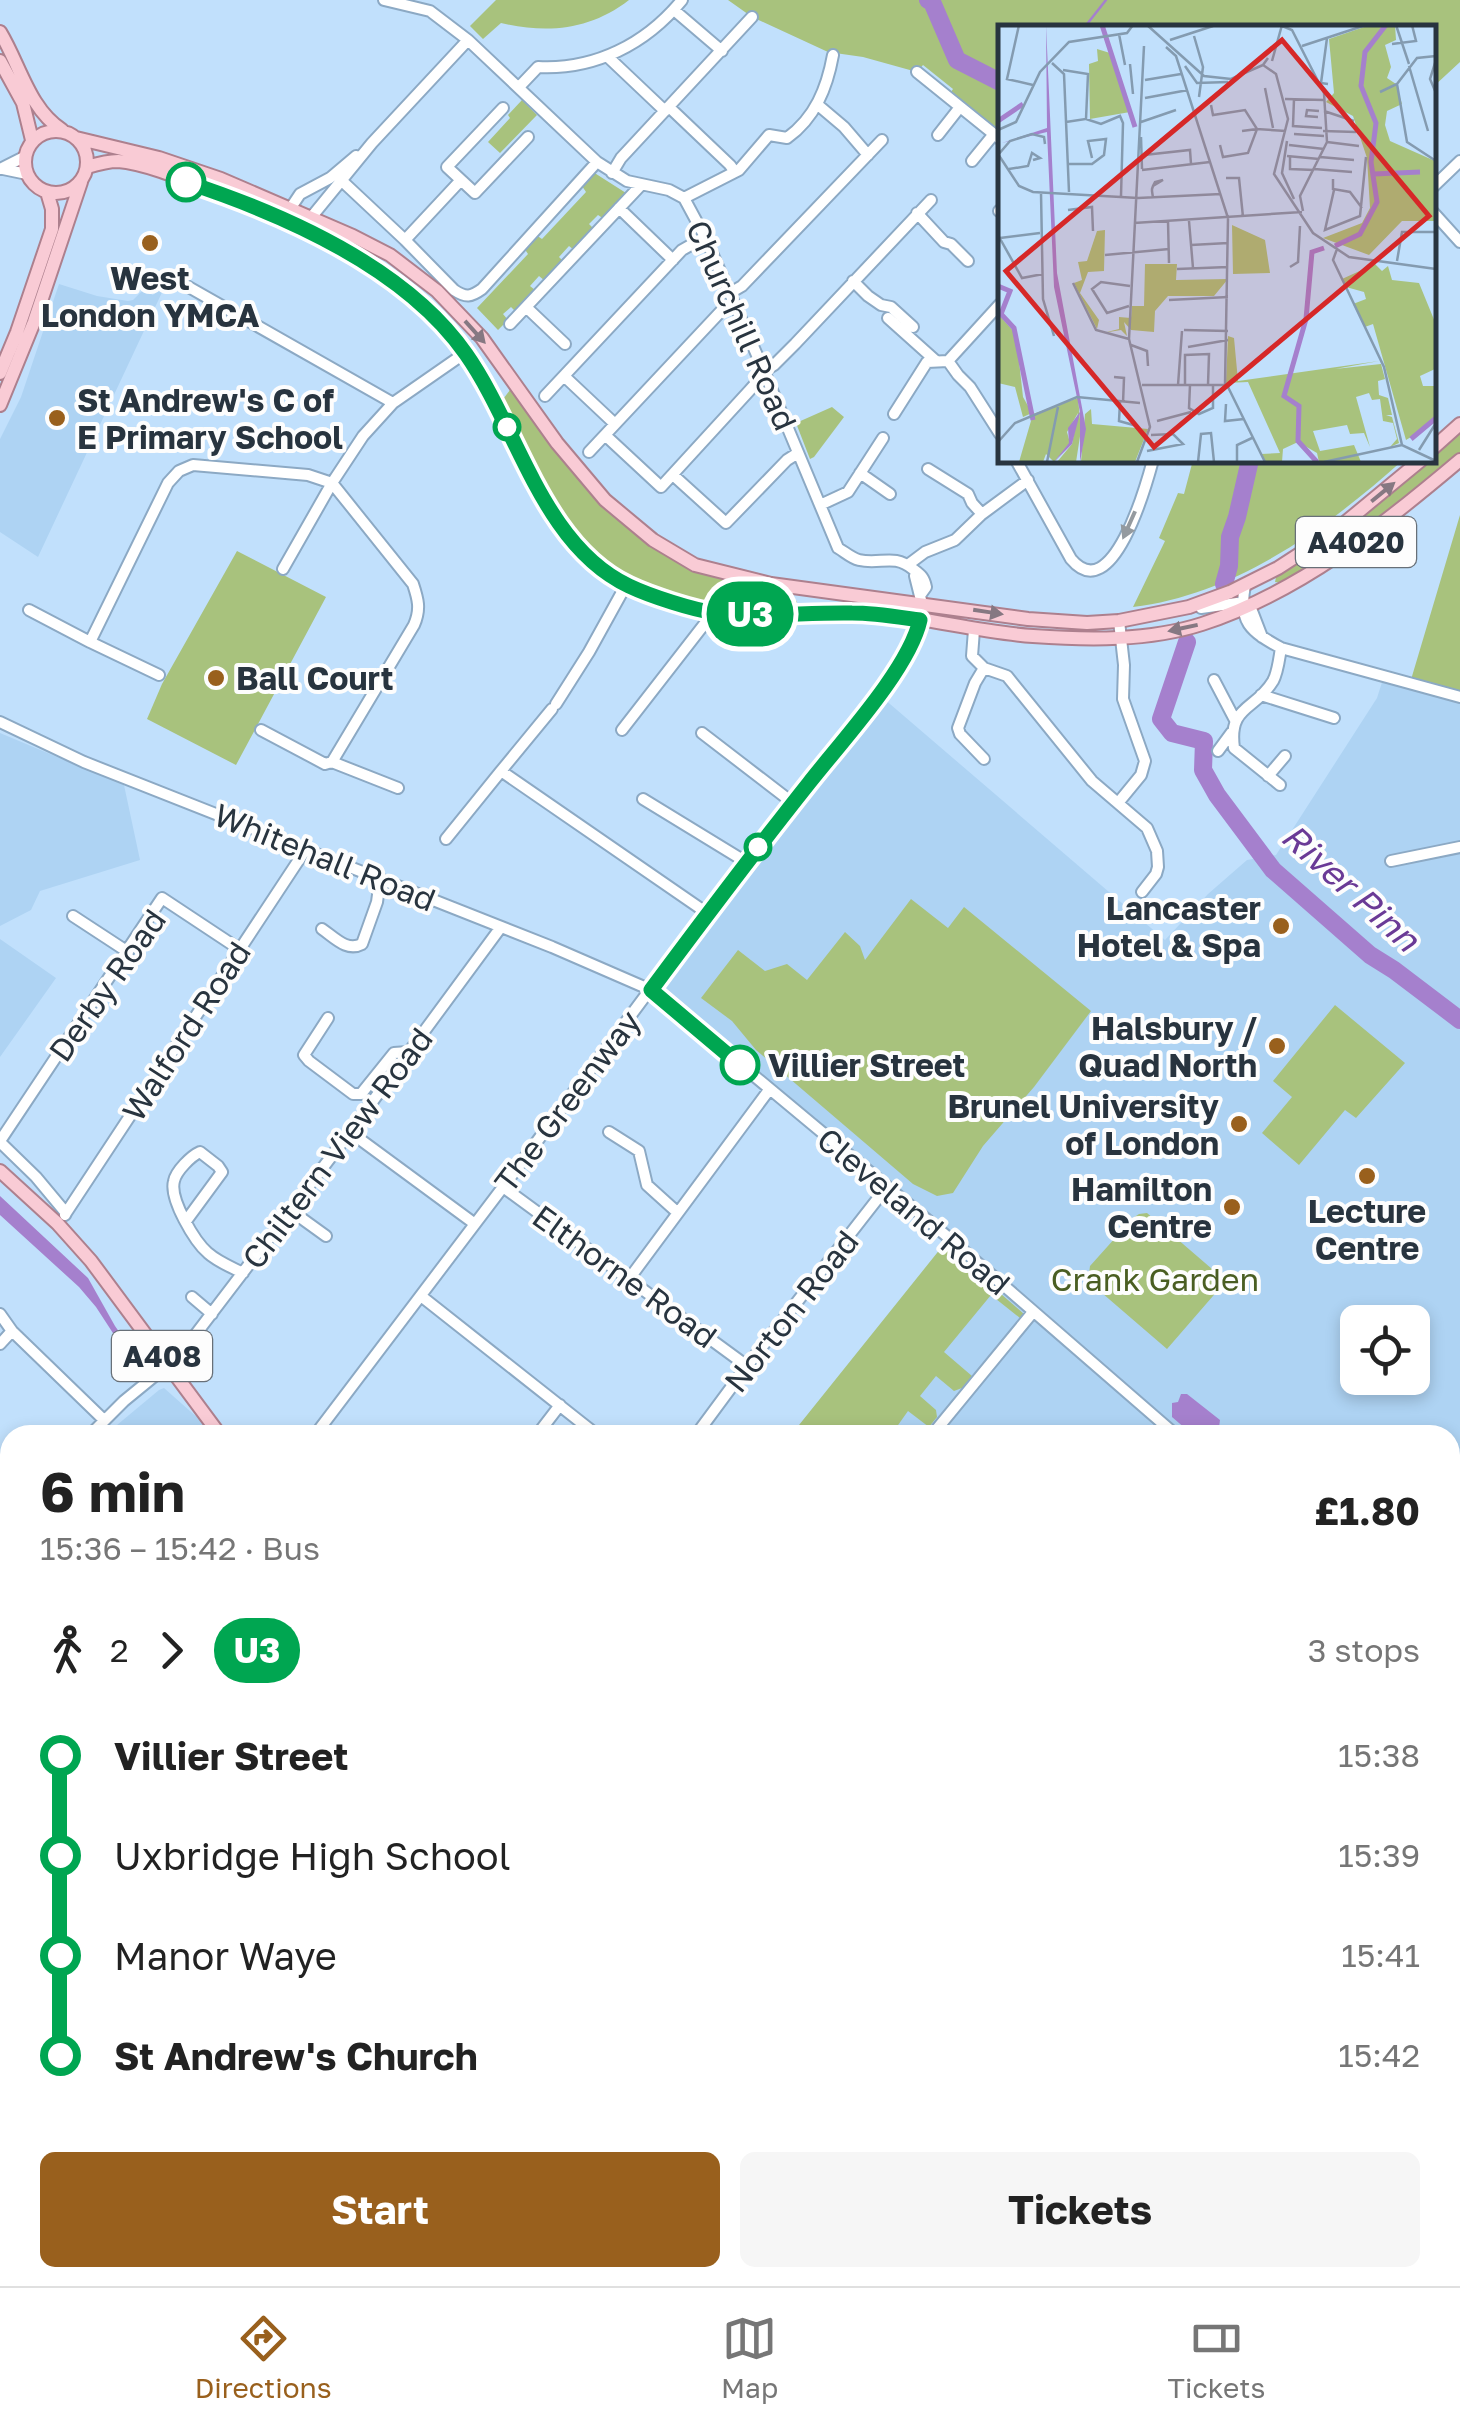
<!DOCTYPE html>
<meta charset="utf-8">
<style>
body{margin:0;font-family:"Golos Text",sans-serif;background:#f6f6f6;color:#222;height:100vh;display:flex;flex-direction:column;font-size:38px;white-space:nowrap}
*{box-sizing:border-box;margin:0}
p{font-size:32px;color:#767676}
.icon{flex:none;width:55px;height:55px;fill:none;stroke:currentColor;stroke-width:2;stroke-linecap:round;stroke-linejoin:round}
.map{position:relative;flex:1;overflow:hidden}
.drawer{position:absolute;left:0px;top:1425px;width:1460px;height:862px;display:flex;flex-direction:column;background:#fff;border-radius:30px 30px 0 0;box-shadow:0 5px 15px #0003}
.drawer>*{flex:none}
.badge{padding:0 20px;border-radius:32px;font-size:35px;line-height:65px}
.tools{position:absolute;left:1340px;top:1305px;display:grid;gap:20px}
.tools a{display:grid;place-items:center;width:90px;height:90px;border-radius:15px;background:#fff;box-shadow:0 5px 15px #0003;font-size:50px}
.map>.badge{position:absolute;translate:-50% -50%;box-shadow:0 0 0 5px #fff}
.legs{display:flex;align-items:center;gap:15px;height:110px;padding:0 40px;font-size:32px}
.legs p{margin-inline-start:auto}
.headline{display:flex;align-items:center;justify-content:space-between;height:170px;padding:0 40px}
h1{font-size:55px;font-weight:700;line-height:75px}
.action{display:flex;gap:20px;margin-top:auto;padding:20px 40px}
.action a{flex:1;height:115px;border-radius:15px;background:#99601d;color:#fff;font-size:40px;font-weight:700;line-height:115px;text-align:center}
.action a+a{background:#f6f6f6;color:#222}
ul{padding:0 40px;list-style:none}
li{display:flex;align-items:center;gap:35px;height:100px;font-size:38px}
li i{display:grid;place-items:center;width:15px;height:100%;margin:0 12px;background:currentColor}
li i::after{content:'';width:25px;height:25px;margin:-12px;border:8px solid;border-radius:50%;background:#fff}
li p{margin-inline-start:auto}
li:first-child i{background:linear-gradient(#0000 50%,currentColor 0)}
li:last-child i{background:linear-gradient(currentColor 50%,#0000 0)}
.tabs{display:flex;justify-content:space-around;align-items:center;height:140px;border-top:2px solid #e0e0e0;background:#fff;font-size:28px;color:#767676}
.tabs a{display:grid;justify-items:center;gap:5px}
.tabs .current{color:#99601d}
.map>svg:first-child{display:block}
.built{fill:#aed3f3;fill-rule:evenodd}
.green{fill:#a8c27d}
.water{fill:#a580cd}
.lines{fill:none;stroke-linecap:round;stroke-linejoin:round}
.stream{stroke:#a580cd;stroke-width:2.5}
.river{stroke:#a580cd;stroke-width:18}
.minor-casing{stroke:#8ca9c4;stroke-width:14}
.major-casing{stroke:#ad808e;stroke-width:16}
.minor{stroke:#fff;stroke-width:10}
.major{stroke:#f9cbd5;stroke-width:12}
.oneway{fill:#867882}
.oneway2{fill:#949a9f}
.line-1-casing{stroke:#fff;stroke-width:22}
.line-1{stroke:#00a651;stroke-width:15}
.stop-1-dot{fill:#fff;stroke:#00a651;stroke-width:5}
.poi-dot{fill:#99601d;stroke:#fdfdfd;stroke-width:4}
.labels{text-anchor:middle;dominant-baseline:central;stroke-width:8;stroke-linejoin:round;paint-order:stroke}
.shield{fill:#fdfdfd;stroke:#687078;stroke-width:2.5}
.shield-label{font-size:30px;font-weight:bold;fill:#28343f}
.poi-label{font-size:32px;font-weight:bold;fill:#28343f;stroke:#fdfdfd;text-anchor:end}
.street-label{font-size:32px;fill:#28343f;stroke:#fdfdfd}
.stop-label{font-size:32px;font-weight:bold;fill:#28343f;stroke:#fdfdfd;text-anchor:start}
.park-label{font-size:32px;fill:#4a5e22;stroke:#fdfdfd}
.water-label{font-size:35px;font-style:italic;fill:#6a3a96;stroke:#fdfdfd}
.inset-river{fill:none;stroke:#a580cd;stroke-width:5}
.inset-road{fill:none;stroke:#849bb0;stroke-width:2.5}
.view{fill:#d62828;fill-opacity:0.15;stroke:#d62828;stroke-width:5}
.inset-edge{fill:none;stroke:#28343f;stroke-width:5}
</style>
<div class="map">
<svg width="1460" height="2286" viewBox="0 0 1460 2286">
<rect width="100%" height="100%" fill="#c1e0fc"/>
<path class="built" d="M59 284 97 296 128 301 133 300 143 290 153 295 160 286H165L38 557 0 532V439L21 397Z
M1384 676 1460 697V1608L1450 1607V1435H884L892 1412 998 1280 651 990 799 795 825 776 883 698 1165 940 1208 894 1247 860 1276 855 1377 698ZM1358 1322H1412V1378H1358Z
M0 733 124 785 140 860 40 891 31 910 0 926Z
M0 939 56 978 0 1057Z
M164 1388 217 1435H105L159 1390Z
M10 1607V2274L0 2273V1618Z
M27 2278H559L576 2286H64Z
M693 2278H938L947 2286H706Z"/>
<path class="green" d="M496 0H629C590 30 548 34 501 23L483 39 470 26Z
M728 0H1460V62L1433 87 1432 28H1000V134L951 92 953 89 923 65 917 72 863 57 828 52 752 17Z
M522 100 537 115 500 153 488 142 510 118 508 115Z
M593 172 626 193 604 219 598 215 589 224 594 229 574 250 569 246 559 257 563 261 545 281 539 276 530 286 535 290 515 311 511 307 503 314 508 320 498 330 477 308 528 254 524 248 536 235 542 239 586 192 582 186Z
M516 382 605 500 695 565 790 591 797 602 792 611 713 613 642 591 585 555 497 407Z
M832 407 844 417 814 457 810 459 796 423Z
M1460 424V460L1291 584 1275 582 1278 568 1421 460H1432L1433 449Z
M1193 460H1403C1327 528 1237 594 1133 607L1165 541 1159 538 1178 493 1184 494Z
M1460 515V697L1410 683Z
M237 551 326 597 236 765 147 719 162 684Z
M911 899 948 928 964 907 1091 1011 1034 1087 983 1146 953 1193 937 1196 913 1184 756 1050 732 1021 701 998 738 950 765 971 787 964 807 980 845 932 860 946 865 960Z
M1335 1005 1405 1063 1356 1118 1345 1110 1299 1165 1262 1133 1292 1097 1273 1081Z
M1147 1213 1226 1281 1167 1349 1088 1281 1090 1266 1133 1218 1139 1214Z
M949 1238 998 1280 993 1287 1024 1314 1020 1318 991 1295 944 1352 972 1376 962 1388 954 1391 936 1376 920 1396 936 1410 937 1417 929 1427 908 1411 891 1435H791Z"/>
<path class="water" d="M0 1196 88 1278 115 1326 143 1366 137 1370 96 1307 79 1287 0 1215Z
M1181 1394H1187L1220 1420 1218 1435H1193L1172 1417V1403L1178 1402Z"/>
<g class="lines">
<path class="stream" d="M1084 28 1106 0"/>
<path class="river" d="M928 0 932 2 957 60 1000 82
M1224 584 1229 566 1230 537 1237 517 1250 460
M1187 642 1161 719 1172 733 1204 741 1203 770 1217 795 1273 870 1370 955 1394 970 1460 1020"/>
<defs>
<path id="minor" d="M384 0 430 11 468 40 597 162 627 181 669 190 684 198 705 237 764 371 838 548C845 552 851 558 859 560 881 565 893 553 913 569 921 575 924 577 926 587L921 594
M674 10 722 51
M608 57 665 111
M917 72 1000 139
M519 87 538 67C595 70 646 44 682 0
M818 105 844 127 868 155
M669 107 730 165 735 172
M503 108 447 167 475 193 528 137
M938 135 960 107
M972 161 994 134
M0 169 24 157
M3 169 27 174
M612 173 621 158 752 17
M341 180 405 240 454 290C466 298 471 297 482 289L597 162
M1432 188 1460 161
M684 198 739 170 769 135 787 138C815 118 827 88 833 55
M619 208 673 260
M999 211 1000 210
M1432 211 1460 242
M917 213 944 242 951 244 968 261
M286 215 300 194 330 178 356 156
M309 220 372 143 468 40
M405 240 461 180
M171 277 393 403
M853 281 868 296 881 305 891 307 913 327
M730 293 742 286 882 140
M526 307 565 344
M888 318 936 361
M510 324 641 185
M948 361 958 375 970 387 1000 434
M764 371 774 365 795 344 931 200
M564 376 615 424
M545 396 682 250 705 237
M894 414 927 362 948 361 1000 304
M605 435 661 487 749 391 757 382 767 378
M589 452 724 308 733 302
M1016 460 1071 559C1112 608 1146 486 1153 460
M928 469 968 494 972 503 982 514
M860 473 890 494
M673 475 726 523 787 460 798 453
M820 505 848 492 883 438
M909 564 925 552 955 540 982 514 1028 480
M1245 585C1238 622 1250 631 1281 648L1460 697
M1201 608 1237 603 1242 608 1252 611 1262 637
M29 610 90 642 168 483 179 471 193 465 308 475 332 483 283 569
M974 630 972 656 984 668 1007 676 1092 781 1147 828 1157 851 1158 867 1156 874 1142 892
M90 642 159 675
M984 668 975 683 958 728 960 734 984 759
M1214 680 1235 720
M1261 695 1334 718
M556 704 589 652 626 585
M0 722 84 762 552 947 651 990 949 1238 1176 1435
M261 730 325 764 332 762 414 625C421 609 418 599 413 584L332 483 363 436 393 403 465 353
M622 730 713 613
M702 733 793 803
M1218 751 1232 732
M332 762 398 788
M501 771 552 709
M1268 776 1285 756
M1280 785 1234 748C1228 705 1255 711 1273 681 1278 672 1279 659 1281 648
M643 799 746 862
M1118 803 1141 775 1145 761 1123 699 1124 665 1119 621
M446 839 501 771 707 913
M1391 861 1460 847
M73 916 128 952
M322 929C335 938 347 952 362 944L377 902 380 880
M328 1018 304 1055 309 1061 353 1094H361L394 1053 408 1052
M350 1132 475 1224
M609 1132 639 1151 647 1185 678 1213
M0 1141 162 898 239 949
M0 1142 36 1177 66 1213 65 1215
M503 1187 747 1366
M290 1210 326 1236
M66 1213 306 849
M186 1221 222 1172 218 1166 200 1152C191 1156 176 1171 174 1181 169 1199 195 1242 208 1253 218 1262 231 1267 243 1273
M629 1279 769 1090
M421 1296 597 1435
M192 1297 212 1314
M0 1314 12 1331 104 1420
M0 1344 12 1331
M90 1435 124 1401 168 1365 186 1347 350 1132 501 927
M315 1435 503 1187 707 913 890 678 918 632 922 604 915 576 916 572
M537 1435 560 1405
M696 1435 747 1366 886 1188
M932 1435 1033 1312
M0 1527 10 1516
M0 1647 10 1635
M1452 1684 1459 1696
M1450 1786 1460 1794
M0 1787 10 1795
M1450 1955 1460 1950
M0 1989 10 1997
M1450 2014 1460 2020
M1450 2172 1460 2159
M0 2221 10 2223
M422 2278 440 2286
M1111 2278 1116 2286
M1282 2278 1290 2279
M1407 2278 1412 2286
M1261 2286 1269 2278"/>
<path id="major" d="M0 32C20 65 29 109 62 130
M0 61 23 103 32 140
M25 162a31 31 0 1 1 62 0a31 31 0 1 1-62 0Z
M76 138 159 158 221 179 353 236 390 255 437 291 482 338 557 443 605 500 653 540 695 565 771 584 1028 619 1087 623 1119 621 1189 607 1230 592 1278 568 1335 531 1421 460
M87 167C97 164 107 161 118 161 148 163 197 185 226 196 312 231 411 276 466 355 478 372 489 392 499 411 529 467 552 532 605 571 623 585 643 592 664 598 679 603 695 609 710 612 721 614 732 613 743 614 781 615 818 611 856 612 915 614 973 632 1033 636 1088 640 1149 641 1202 624 1300 592 1382 526 1460 460
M0 373 17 332 52 229V209L47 192
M0 405 34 322 81 182
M1432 449 1460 424
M0 1171 57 1223 91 1261 220 1435
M1391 2278 1395 2286
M1082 2286 1095 2278"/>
</defs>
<use href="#minor" class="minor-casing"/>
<use href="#major" class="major-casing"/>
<use href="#minor" class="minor"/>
<use href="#major" class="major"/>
</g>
<defs><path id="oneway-solid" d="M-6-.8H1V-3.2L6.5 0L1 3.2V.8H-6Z" transform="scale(2.5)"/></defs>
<g class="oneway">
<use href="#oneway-solid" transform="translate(475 332) rotate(48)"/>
<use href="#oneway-solid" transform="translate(1383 492) rotate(-39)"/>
<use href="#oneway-solid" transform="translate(988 612) rotate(9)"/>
<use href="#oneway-solid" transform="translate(1183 628) rotate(168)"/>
</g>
<use class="oneway2" href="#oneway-solid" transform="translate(1129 525) rotate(114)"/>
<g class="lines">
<defs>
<path id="line-1" d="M186 182C283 214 406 268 466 354 518 428 542 545 629 586 650 596 693 610 716 613 761 618 807 612 852 613 875 613 898 617 920 620 909 669 841 742 809 783 755 851 703 920 651 990L740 1065"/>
</defs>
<use href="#line-1" class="line-1-casing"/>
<use href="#line-1" class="line-1"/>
</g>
<g class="stop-1-dot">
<circle cx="186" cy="182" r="18"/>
<circle cx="507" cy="427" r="12"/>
<circle cx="758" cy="847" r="12"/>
<circle cx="740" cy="1065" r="18"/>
</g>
<g class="poi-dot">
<circle cx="150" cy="243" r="10"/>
<circle cx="57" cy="418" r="10"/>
<circle cx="216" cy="678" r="10"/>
<circle cx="1281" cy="926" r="10"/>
<circle cx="1277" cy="1046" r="10"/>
<circle cx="1239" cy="1124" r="10"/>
<circle cx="1367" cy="1176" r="10"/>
<circle cx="1232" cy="1207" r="10"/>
</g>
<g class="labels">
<g class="shield">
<rect x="1296" y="517" width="120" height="50" rx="8"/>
<rect x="112" y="1331" width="100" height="50" rx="8"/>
</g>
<g class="shield-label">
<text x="1356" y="542">A4020</text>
<text x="162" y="1356">A408</text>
</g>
<g class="poi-label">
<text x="150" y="278" text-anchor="middle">West<tspan x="150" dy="37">London YMCA</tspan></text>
<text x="77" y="400" text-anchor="start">St Andrew's C of<tspan x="77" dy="37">E Primary School</tspan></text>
<text x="236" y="678" text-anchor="start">Ball Court</text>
<text x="1261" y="908">Lancaster<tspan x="1261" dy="37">Hotel &amp; Spa</tspan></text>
<text x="1257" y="1028">Halsbury /<tspan x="1257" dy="37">Quad North</tspan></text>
<text x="1219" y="1106">Brunel University<tspan x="1219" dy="37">of London</tspan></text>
<text x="1212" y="1189">Hamilton<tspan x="1212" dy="37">Centre</tspan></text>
<text x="1367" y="1211" text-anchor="middle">Lecture<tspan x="1367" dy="37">Centre</tspan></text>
</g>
<g class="street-label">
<text transform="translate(742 325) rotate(66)">Churchill Road</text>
<text transform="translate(325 857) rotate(22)">Whitehall Road</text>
<text transform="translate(107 985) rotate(-55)">Derby Road</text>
<text transform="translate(186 1031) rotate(-57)">Walford Road</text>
<text transform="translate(567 1101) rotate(-53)">The Greenway</text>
<text transform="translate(337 1148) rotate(-53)">Chiltern View Road</text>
<text transform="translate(914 1211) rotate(40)">Cleveland Road</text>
<text transform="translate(625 1276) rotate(36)">Elthorne Road</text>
<text transform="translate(791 1311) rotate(-52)">Norton Road</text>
</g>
<g class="stop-label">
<text x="768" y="1065">Villier Street</text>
</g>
<g class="park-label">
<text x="1155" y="1279">Crank Garden</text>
</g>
<g class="water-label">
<text transform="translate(1351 887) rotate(42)">River Pinn</text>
</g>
</g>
<g transform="translate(998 25)">
<rect width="438" height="438" fill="#c1e0fc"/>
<path d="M372 0H397L398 15 387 20 393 42 389 53 398 59 404 79 389 86 387 100 392 116 437 136V196H404L371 230 325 213 364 198 372 183 369 133 355 91 328 77 336 68 331 14ZM99 24 112 28 119 41 132 87 92 94 91 39 100 36ZM234 200 267 215 272 248 235 249ZM107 205 106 246 90 247 82 268 101 295 99 304 76 258 84 255 80 237 89 236 99 206ZM147 239H179L178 255 230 254 216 271H170L157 286 156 307 133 305 126 297 129 311 123 305 105 308 121 304V292L133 293 134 281H146ZM377 239 384 246 390 241 394 255 421 258 437 297V344L422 351 425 361H437L438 397 408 415 375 299 367 302 355 279 368 274 366 267 348 262 344 254ZM0 263 2 291 18 309 25 372 34 388 25 392 17 362 0 358ZM230 311 236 313 240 356 381 336 337 344 383 339 387 354 380 356 381 370 390 373 394 390H388L394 392 401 418 392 422 399 414 395 398 385 396 382 374 374 375 371 368 358 372 372 422 366 408 352 409 349 400 315 406 322 426 356 420 363 437H321L319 428 300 417 285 424 284 437H268L263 429 282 428 250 357 228 358ZM80 373 83 405 78 437H59L74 419 80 388 69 407 72 418 56 437 48 429 45 437H21L35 389ZM93 384 94 399 150 404 137 437H83L87 389Z" fill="#a8c27d"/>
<path d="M48 0 59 248 88 404 82 437V388L74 419 56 437 71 418 70 403 82 387 56 262 49 107 4 118 49 103Z" fill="#a580cd"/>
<path class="inset-river" d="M104 0 137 102M0 96 25 79M376 149 422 147M337 221 362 209 379 177 373 137 378 98 363 61 367 27 388 0M0 261 12 266 3 289 16 303 35 395M413 414 438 393M319 437 300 416 301 381 286 371 308 294 314 227 326 223"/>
<path class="inset-road" d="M21 0 9 54 35 60M149 0 206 51 233 54 265 40M398 0 411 39M284 1 294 5 326 68 329 117 302 171 305 186M121 9 127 40M196 11 205 42 201 72M329 13 323 58 330 59M172 15 215 1M394 19 418 16 414 0M304 21 368 0M168 22 178 31 230 193 227 360M270 33 265 40 278 49 290 94 276 149 315 208 351 232 438 244M438 35 432 54 438 68M274 36 284 0M54 38 66 49 71 167M132 39 135 69M187 41 199 58 230 57M411 41 430 106M65 45 90 49 88 94 68 97M147 55 183 49M399 59 409 117 438 136M267 63 275 103M382 67 399 59 419 33 438 31M147 73 190 65M287 74 326 75M296 74 295 101 324 103M213 80 215 90 247 85 259 104 244 106M326 86 356 96M320 92 308 91 309 85 321 86M88 94 103 99 122 91 125 98 123 171M143 97 178 85M0 105 18 97 42 47 71 17 129 8 135 0M325 106 358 107M296 109 326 111M143 112 144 144M289 116 284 148 296 174M329 117 361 121M222 120 225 132 250 128 259 104 288 106M291 120 326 124M0 129 21 161 35 167 140 173 223 169M0 130 12 116 34 109 46 112 47 119M146 130 192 125 193 139M289 131 321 134M292 132V144L316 145M322 132 356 135M69 139H94L106 130 108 114 90 116 94 133M11 144 30 141 34 128 42 133 35 135M316 144 354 147M144 145 212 137M228 153H241L245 192M335 154V164L352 167 364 183M336 165 327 205 362 191 368 132M43 168 45 274 56 311M155 173 154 166V164L155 161 157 157 165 155 155 161M70 185 94 182 95 206M170 196 171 238M191 196 195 243M136 198 304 187M0 210 24 253 45 249M2 213 42 208M193 220 230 218M339 224 335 235 386 342 404 420M107 230 171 224M399 236 404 207H438M292 242 300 237 302 201M179 244 230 242M75 258 98 305 131 314M171 275 230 272M131 281 109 288 94 264 103 257 132 261M186 305 230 306M133 320 149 326 150 341M190 322 230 315M116 352 126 353 125 378M144 360H227M180 360 184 306M187 360V330L211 329 210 360M192 360 191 383 201 389 215 383V360M229 360 267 437M122 377 121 396 139 401M228 379 227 396 246 394M159 396 193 387M0 417 17 398 79 372 142 378M421 425 438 398M149 426 185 419 175 409 153 410M49 437 60 382M139 437 152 402 131 314 146 21M200 437 203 409 213 408 216 437M239 437V420L254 413M326 437 404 420 438 436"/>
<path class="view" d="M284 15 431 191 156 422 8 246Z"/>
<rect width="438" height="438" class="inset-edge"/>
</g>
</svg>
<div class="tools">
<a><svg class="icon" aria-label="locate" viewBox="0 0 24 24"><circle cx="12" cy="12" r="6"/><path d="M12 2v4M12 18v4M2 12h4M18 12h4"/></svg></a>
</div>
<b class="badge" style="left:750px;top:614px;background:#00a651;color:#fff">U3</b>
<section class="drawer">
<div class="headline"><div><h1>6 min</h1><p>15:36 – 15:42 · Bus</p></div><b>£1.80</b></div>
<div class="legs"><svg class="icon" aria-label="walk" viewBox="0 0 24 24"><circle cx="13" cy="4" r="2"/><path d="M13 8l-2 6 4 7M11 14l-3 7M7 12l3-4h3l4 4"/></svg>2<svg class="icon" aria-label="forward" viewBox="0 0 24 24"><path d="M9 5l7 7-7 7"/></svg><b class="badge" style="background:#00a651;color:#fff">U3</b><p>3 stops</p></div>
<ul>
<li><i style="color:#00a651"></i><b>Villier Street</b><p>15:38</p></li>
<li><i style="color:#00a651"></i><span>Uxbridge High School</span><p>15:39</p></li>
<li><i style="color:#00a651"></i><span>Manor Waye</span><p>15:41</p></li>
<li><i style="color:#00a651"></i><b>St Andrew's Church</b><p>15:42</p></li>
</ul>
<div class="action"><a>Start</a><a>Tickets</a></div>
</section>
</div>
<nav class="tabs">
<a class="current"><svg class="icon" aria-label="directions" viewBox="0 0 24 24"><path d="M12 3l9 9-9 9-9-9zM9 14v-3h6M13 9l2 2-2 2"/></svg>Directions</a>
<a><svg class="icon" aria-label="map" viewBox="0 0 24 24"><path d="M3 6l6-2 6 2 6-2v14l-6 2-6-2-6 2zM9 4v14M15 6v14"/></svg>Map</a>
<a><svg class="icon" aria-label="tickets" viewBox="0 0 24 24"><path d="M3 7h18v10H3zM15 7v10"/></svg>Tickets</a>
</nav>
